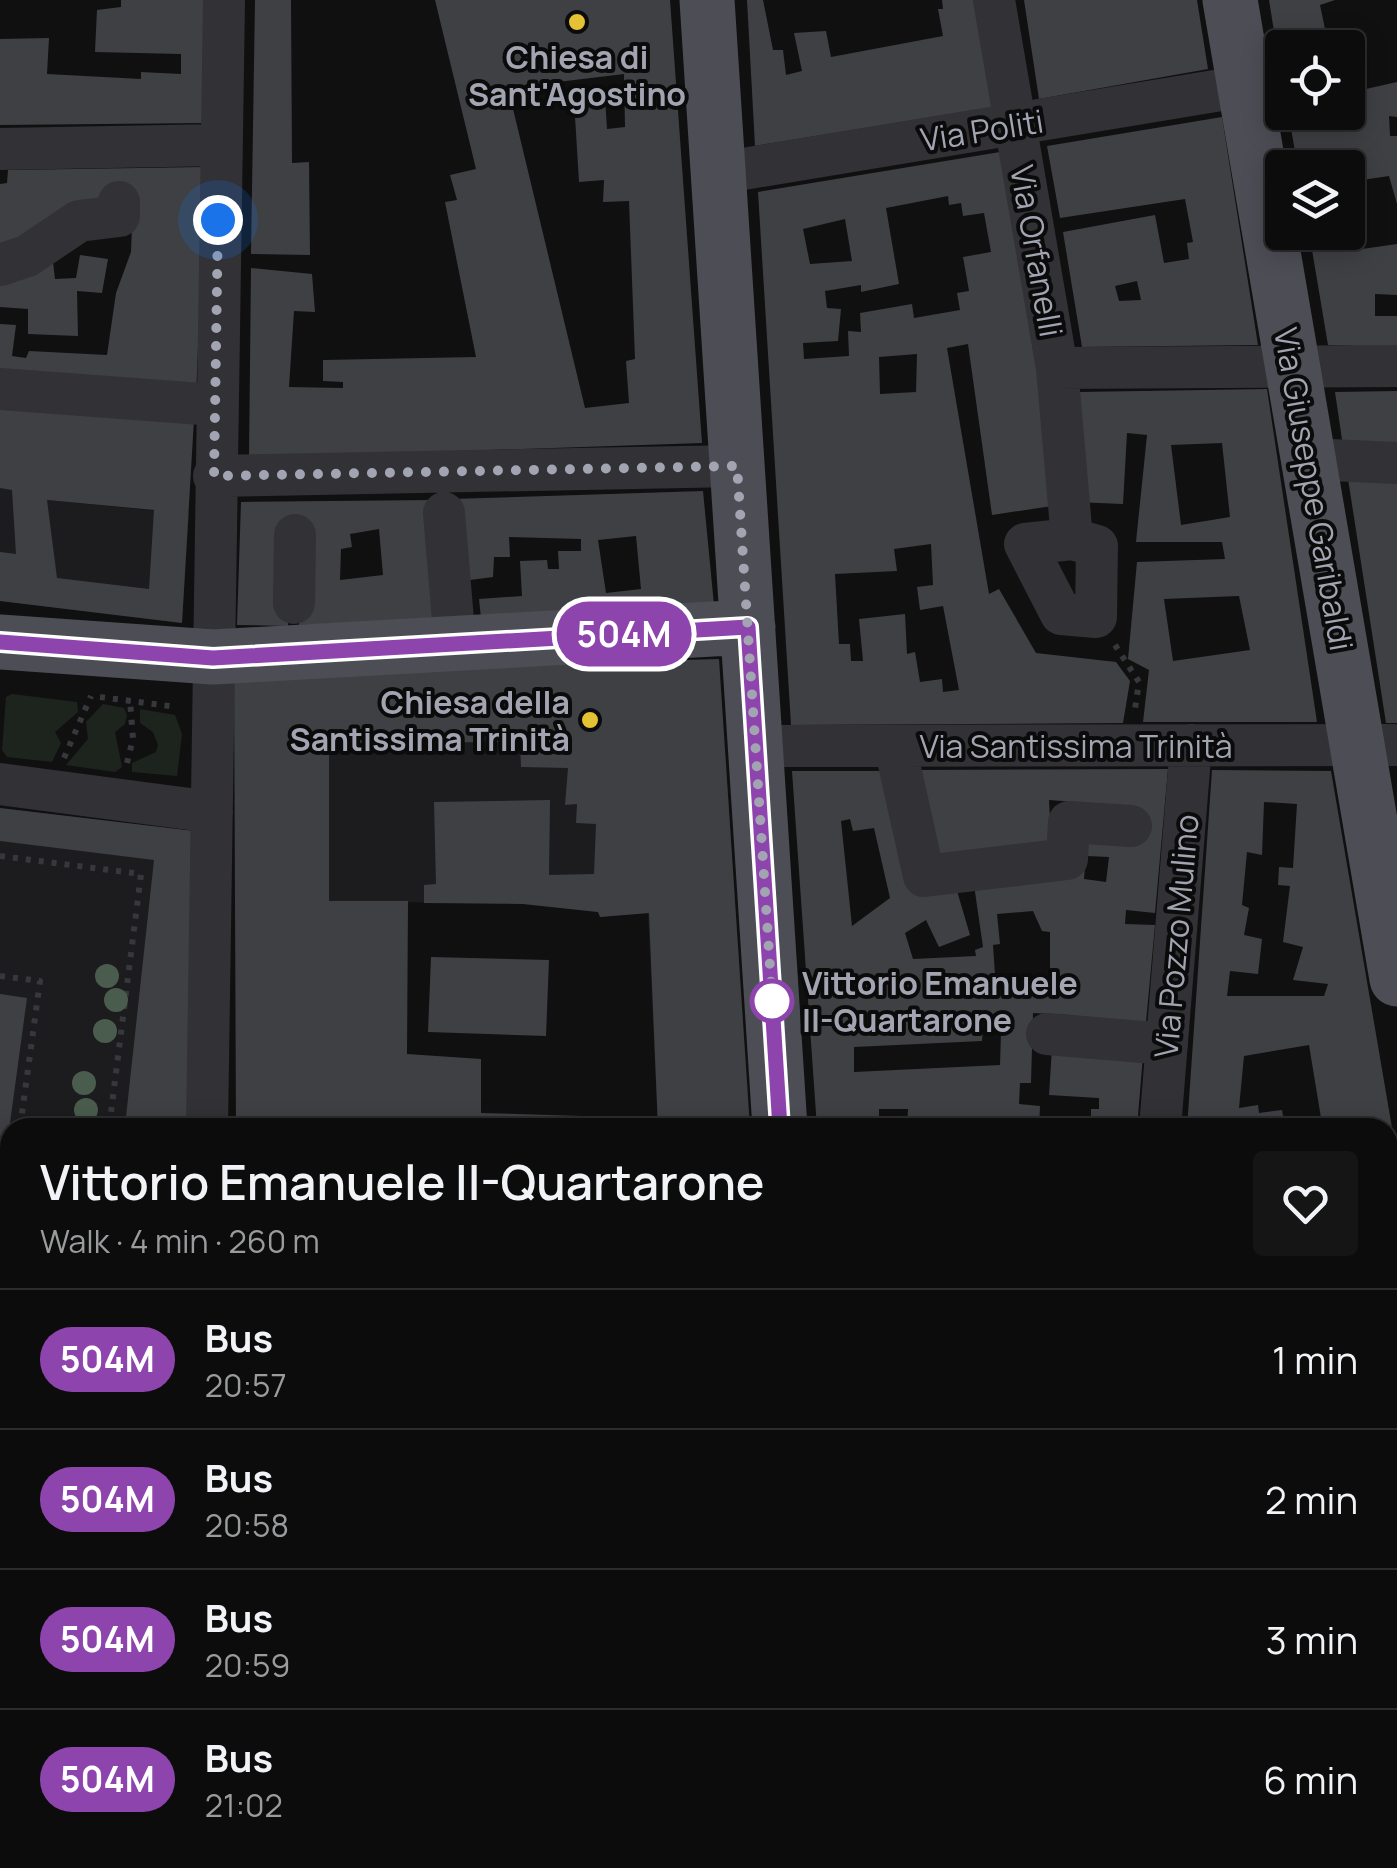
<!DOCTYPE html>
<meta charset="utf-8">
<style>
body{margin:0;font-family:Manrope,sans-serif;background:#151516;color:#f1f3f6;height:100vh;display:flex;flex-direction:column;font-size:38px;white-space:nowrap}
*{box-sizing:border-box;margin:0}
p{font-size:32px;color:#9a9b9d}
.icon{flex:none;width:55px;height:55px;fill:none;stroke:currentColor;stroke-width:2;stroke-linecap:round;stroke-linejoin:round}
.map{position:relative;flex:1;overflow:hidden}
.details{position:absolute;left:0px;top:1118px;width:1398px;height:752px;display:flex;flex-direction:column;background:#0c0c0d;border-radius:30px 30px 0 0;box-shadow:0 5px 25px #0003,0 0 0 2px #2c2c2e}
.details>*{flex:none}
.badge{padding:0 20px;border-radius:32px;font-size:35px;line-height:65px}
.fabs{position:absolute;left:1265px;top:30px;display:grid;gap:20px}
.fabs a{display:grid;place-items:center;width:100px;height:100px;border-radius:10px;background:#0c0c0d;box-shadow:0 5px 25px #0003,0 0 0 2px #2c2c2e;font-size:50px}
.you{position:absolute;width:50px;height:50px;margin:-25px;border:8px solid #fff;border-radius:50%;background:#1a73e8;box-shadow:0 0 0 15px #1a73e833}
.map>.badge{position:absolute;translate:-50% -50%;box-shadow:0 0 0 5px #fff}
.round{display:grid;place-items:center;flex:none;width:105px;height:105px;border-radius:10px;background:#151516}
.overview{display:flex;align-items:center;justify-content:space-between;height:170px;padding:0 40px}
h1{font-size:48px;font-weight:600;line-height:75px}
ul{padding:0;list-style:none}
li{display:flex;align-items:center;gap:30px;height:140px;padding:0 40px;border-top:2px solid #2c2c2e}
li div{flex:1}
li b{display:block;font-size:38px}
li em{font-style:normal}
li .badge{min-width:110px;font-weight:700;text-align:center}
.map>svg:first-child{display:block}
.built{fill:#1c1c1e}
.green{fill:#1d241e}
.building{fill:#3f4044;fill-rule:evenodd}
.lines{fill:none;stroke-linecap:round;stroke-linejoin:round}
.path{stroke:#37383d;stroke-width:6;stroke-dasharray:5 8;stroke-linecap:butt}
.minor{stroke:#313136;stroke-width:42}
.major{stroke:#4d4e55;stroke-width:55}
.tree{fill:#4a5c4e}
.line-casing{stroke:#fff;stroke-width:22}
.line{stroke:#8e44ad;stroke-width:15}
.walk{stroke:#a2a5b1;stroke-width:10;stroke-dasharray:0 18}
.poi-dot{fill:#e5c134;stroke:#0b0b0c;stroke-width:4}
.stop-dot{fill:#fff;stroke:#8e44ad;stroke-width:5}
.labels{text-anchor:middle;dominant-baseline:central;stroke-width:8;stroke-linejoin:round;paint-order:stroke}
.poi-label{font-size:32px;font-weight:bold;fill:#a2a5b1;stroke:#0b0b0c}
.street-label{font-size:32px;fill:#a2a5b1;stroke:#0b0b0c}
.stop-label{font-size:32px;font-weight:bold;fill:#a2a5b1;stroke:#0b0b0c;text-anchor:start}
</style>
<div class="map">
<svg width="1397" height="1868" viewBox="0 0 1397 1868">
<rect width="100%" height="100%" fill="#101011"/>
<path class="built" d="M0 403 47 500 189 514 182 623 0 601Z
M234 673 457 742 596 741 725 750 750 1127H658L648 913 600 917 598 912 523 904 329 901 328 863Z
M0 808 194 831 188 1127 10 1128V1800L6 1739 0 1738Z"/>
<path class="green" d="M12 694 77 702 78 712 55 732 61 743 52 762 7 757 2 750 6 697Z
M103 704 124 708 127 715 125 724 115 732 122 767 115 772 66 765 88 739 86 722Z
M140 709 175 715 182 734 177 776 132 772V763L156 752 158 745 153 732 140 723Z"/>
<path class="building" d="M121 0H205L204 123 0 125V39L49 38 47 74 141 79V72L181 74V54L95 52 97 10 121 7Z
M255 0H291L292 163 309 162 310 255 251 254Z
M435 0H670L702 443 249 458 251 268 312 274 315 312 294 311 289 387 343 388V382L323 381V360L476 357 445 202 457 200 450 175 476 169ZM624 74 625 127 607 129 605 98 574 100 579 182 604 180 603 202 629 201 635 359 626 361 629 403 585 408 508 88Z
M747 0H763L773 50H783L786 75 802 71 794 33 826 31 831 57 943 36 938 9H943L942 0H977L995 107 755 146Z
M1024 0H1197L1208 69 1039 99Z
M1269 0H1335L1320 5 1329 48H1282L1280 69Z
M1397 82V117L1389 116 1390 136H1397V204L1389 176 1348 182V168H1298L1288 112H1348V93Z
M1222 117 1258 345 1082 347 1063 232 1155 215 1164 263 1189 259 1187 243 1193 242 1185 199 1060 218 1047 146ZM1137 281 1141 300 1119 301 1115 286Z
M1000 152 1059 505 992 515 968 344 947 348 989 594 999 589 1036 653 1116 662 1130 681 1123 723 791 725 758 192ZM948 196 949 205 961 203 963 216 984 213 991 252 963 257 969 291 957 293 960 310 914 318 912 304 860 313 861 332 848 331 849 356 804 359 803 343 838 341 841 309 827 308 825 291 861 285V292L899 284 886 208ZM845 219 852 261 810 264 803 229ZM917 354 916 392 880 394 879 357ZM931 544 933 585 917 587 920 610 943 606 959 690 943 692 942 679 920 682 915 652 907 654 905 614 859 619 863 661H851L850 644H839L835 574 897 571 894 549Z
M205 167 196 398 0 383V324L16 325 12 356 26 358 29 351 107 355 116 293 131 252 133 199 0 252V184L7 183 8 170Z
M1348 183 1362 249 1397 244V295L1375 294V316H1397V347L1328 345 1309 232H1348Z
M80 255 108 259 102 293 77 291 78 336 28 334V309L0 307V280L53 262 55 279 76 278Z
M1267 389 1317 722H1143L1149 670 1128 659 1137 562 1225 559 1222 542H1136L1147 435 1127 433 1123 504 1075 502 1078 392ZM1222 443 1230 517 1181 525 1171 445ZM1239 596 1250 650 1173 661 1164 599Z
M1397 391V456L1344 453 1335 392Z
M0 403 194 419 182 623 0 601V552L16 554 12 490 0 488ZM47 500 154 510 149 589 57 578Z
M1346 466 1397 471V723H1386Z
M703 491 714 605 481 618 479 599 522 596 520 561 547 560 548 569H559L558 551H581V539L509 537 510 557H494L493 577 462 581 451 499ZM636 536 641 589 606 593 598 540Z
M432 500 446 619 299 625 303 534 290 536 288 626 237 625 241 502ZM379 529 383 575 340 580 341 549 352 547 350 534Z
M719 659 750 1128H658L649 913 600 917 598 912 523 904 424 903V885L436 884 434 802 550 800 549 875 594 874 596 824 576 823 577 804 565 805 568 768 521 767 520 742 329 743V901H408L407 1054 481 1059V1113L615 1117V1128H236L234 673Z
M1168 769 1155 913 1126 910 1125 924 1155 925 1145 1033 1071 1026V1015L1033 1013 1031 1083H1020L1019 1104 1040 1106 1039 1128H907L908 1109H879V1128H817L792 771H891L896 790 890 792 911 888 955 884 970 935 939 947 926 920 905 933 913 959 976 956 975 950 983 947 973 878 1085 866 1084 879 1106 882 1109 857 1087 856 1088 829 1131 832 1132 819 1090 817V803L1049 800 1052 853 933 864 914 770ZM850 819 853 831 874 828 890 898 852 926 841 821ZM1033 911 1042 931 1050 932V982L996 990 993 945 1000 944 997 914ZM983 1028 1001 1032 1000 1065 854 1072V1047L982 1041Z
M1212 770 1331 771 1397 1157V1185H1388V1128H1314L1322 1124 1309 1045 1244 1056 1239 1108 1258 1105 1259 1113 1282 1110 1285 1128H1187ZM1264 802 1297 804 1293 868 1279 867 1278 885 1290 886 1283 942 1303 947 1293 980 1328 984 1324 996H1227L1230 971 1258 974 1262 939 1244 935 1249 908 1242 905 1247 852 1262 855Z
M0 808 194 831 188 1128 125 1126 154 860 0 841Z
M431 957 549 960 546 1036 428 1032Z
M0 994 27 998 2 1182H0Z
M1052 1048 1143 1055 1137 1128H1091V1109H1099V1098L1049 1095Z
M1388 1227H1397V1388L1388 1389Z
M1388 1435H1397V1580L1388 1575Z
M1397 1600V1772L1388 1771V1616Z
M8 1724H10V1822L0 1820V1738L6 1739Z
M1388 1814 1397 1815V1868H1391L1392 1853 1388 1852Z
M139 1860H173L172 1868H139Z
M225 1860H300V1868H225Z
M436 1860H605V1868H434Z
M711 1860H797L798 1868H712Z
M863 1860H921V1868H864Z
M964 1860H1039L1037 1868H964Z
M1123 1860H1181L1177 1868H1122Z
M1198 1860H1287L1286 1868H1193Z
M1317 1860H1374L1373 1868H1315Z"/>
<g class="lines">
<path class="path" d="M1115 645 1139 682 1135 709
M100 697 177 707
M64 758 91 696
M127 763 133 739 130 700
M0 856 141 874 109 1128
M0 976 40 981 20 1128
M0 1278 10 1204
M0 1687 10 1688"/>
<path class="minor" d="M994 0 1057 368 1072 539
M0 149 220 145
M719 173 1245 86
M0 265 27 256 79 221 119 216V202
M1057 368 1397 366
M0 389 215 405
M1309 459 1397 463
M214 476 737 466
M444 513 455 644
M1072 539 1097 546 1096 617 1061 614 1025 544Z
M294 603 295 535
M755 746 1397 745
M895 746 924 876 1067 859 1069 822 1131 826
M0 784 212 812
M1047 1034 1167 1044
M207 1128 224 0
M1160 1128 1191 745
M1388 1204H1397
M1388 1409H1397
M1388 1793 1397 1794
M196 1868V1860
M422 1868 424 1860
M1100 1868 1101 1860
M1186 1868 1188 1860
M1300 1868 1301 1860"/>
<path class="major" d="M707 0 780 1128
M1230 0 1397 979
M0 642 213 657 748 627
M828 1860V1868"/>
</g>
<g class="tree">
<circle cx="107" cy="976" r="12"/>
<circle cx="116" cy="1000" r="12"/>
<circle cx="105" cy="1031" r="12"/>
<circle cx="84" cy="1083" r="12"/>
<circle cx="86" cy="1110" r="12"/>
</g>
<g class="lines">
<defs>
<path id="line" d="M0 642 213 658 748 627 780 1128"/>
</defs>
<use href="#line" class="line-casing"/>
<use href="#line" class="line"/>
<path class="walk" d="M218 220 214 476 737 466 773 1013 772 1001"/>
</g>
<g class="poi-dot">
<circle cx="577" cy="22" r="10"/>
<circle cx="590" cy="720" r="10"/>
</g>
<circle class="stop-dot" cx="772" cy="1001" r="20"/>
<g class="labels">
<g class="poi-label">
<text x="577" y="57">Chiesa di<tspan x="577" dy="37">Sant'Agostino</tspan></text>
<text x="570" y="702" text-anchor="end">Chiesa della<tspan x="570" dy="37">Santissima Trinità</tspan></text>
</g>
<g class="street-label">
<text transform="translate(982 130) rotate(-9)">Via Politi</text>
<text transform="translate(1037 251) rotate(80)">Via Orfanelli</text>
<text transform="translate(1314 489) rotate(80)">Via Giuseppe Garibaldi</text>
<text x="1076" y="746">Via Santissima Trinità</text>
<text transform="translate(1176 936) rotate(-85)">Via Pozzo Mulino</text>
</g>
<g class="stop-label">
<text x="802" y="983">Vittorio Emanuele<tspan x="802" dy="37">II-Quartarone</tspan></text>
</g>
</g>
</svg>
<div class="fabs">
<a><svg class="icon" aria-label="locate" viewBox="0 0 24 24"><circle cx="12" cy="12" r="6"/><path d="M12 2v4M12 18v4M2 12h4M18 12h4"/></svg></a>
<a><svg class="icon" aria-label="layers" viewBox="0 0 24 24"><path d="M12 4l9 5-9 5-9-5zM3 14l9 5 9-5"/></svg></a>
</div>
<div class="you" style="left:218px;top:220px"></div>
<b class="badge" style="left:624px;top:634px;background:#8e44ad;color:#fff">504M</b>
<section class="details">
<div class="overview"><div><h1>Vittorio Emanuele II-Quartarone</h1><p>Walk · 4 min · 260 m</p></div><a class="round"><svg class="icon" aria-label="heart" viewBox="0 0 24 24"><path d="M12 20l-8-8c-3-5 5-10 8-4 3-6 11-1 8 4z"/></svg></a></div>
<ul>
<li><span class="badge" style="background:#8e44ad;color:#fff">504M</span><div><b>Bus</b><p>20:57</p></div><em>1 min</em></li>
<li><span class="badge" style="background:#8e44ad;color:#fff">504M</span><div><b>Bus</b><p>20:58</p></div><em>2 min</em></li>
<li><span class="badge" style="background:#8e44ad;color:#fff">504M</span><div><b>Bus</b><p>20:59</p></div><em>3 min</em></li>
<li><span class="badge" style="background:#8e44ad;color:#fff">504M</span><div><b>Bus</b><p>21:02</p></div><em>6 min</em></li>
</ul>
</section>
</div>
